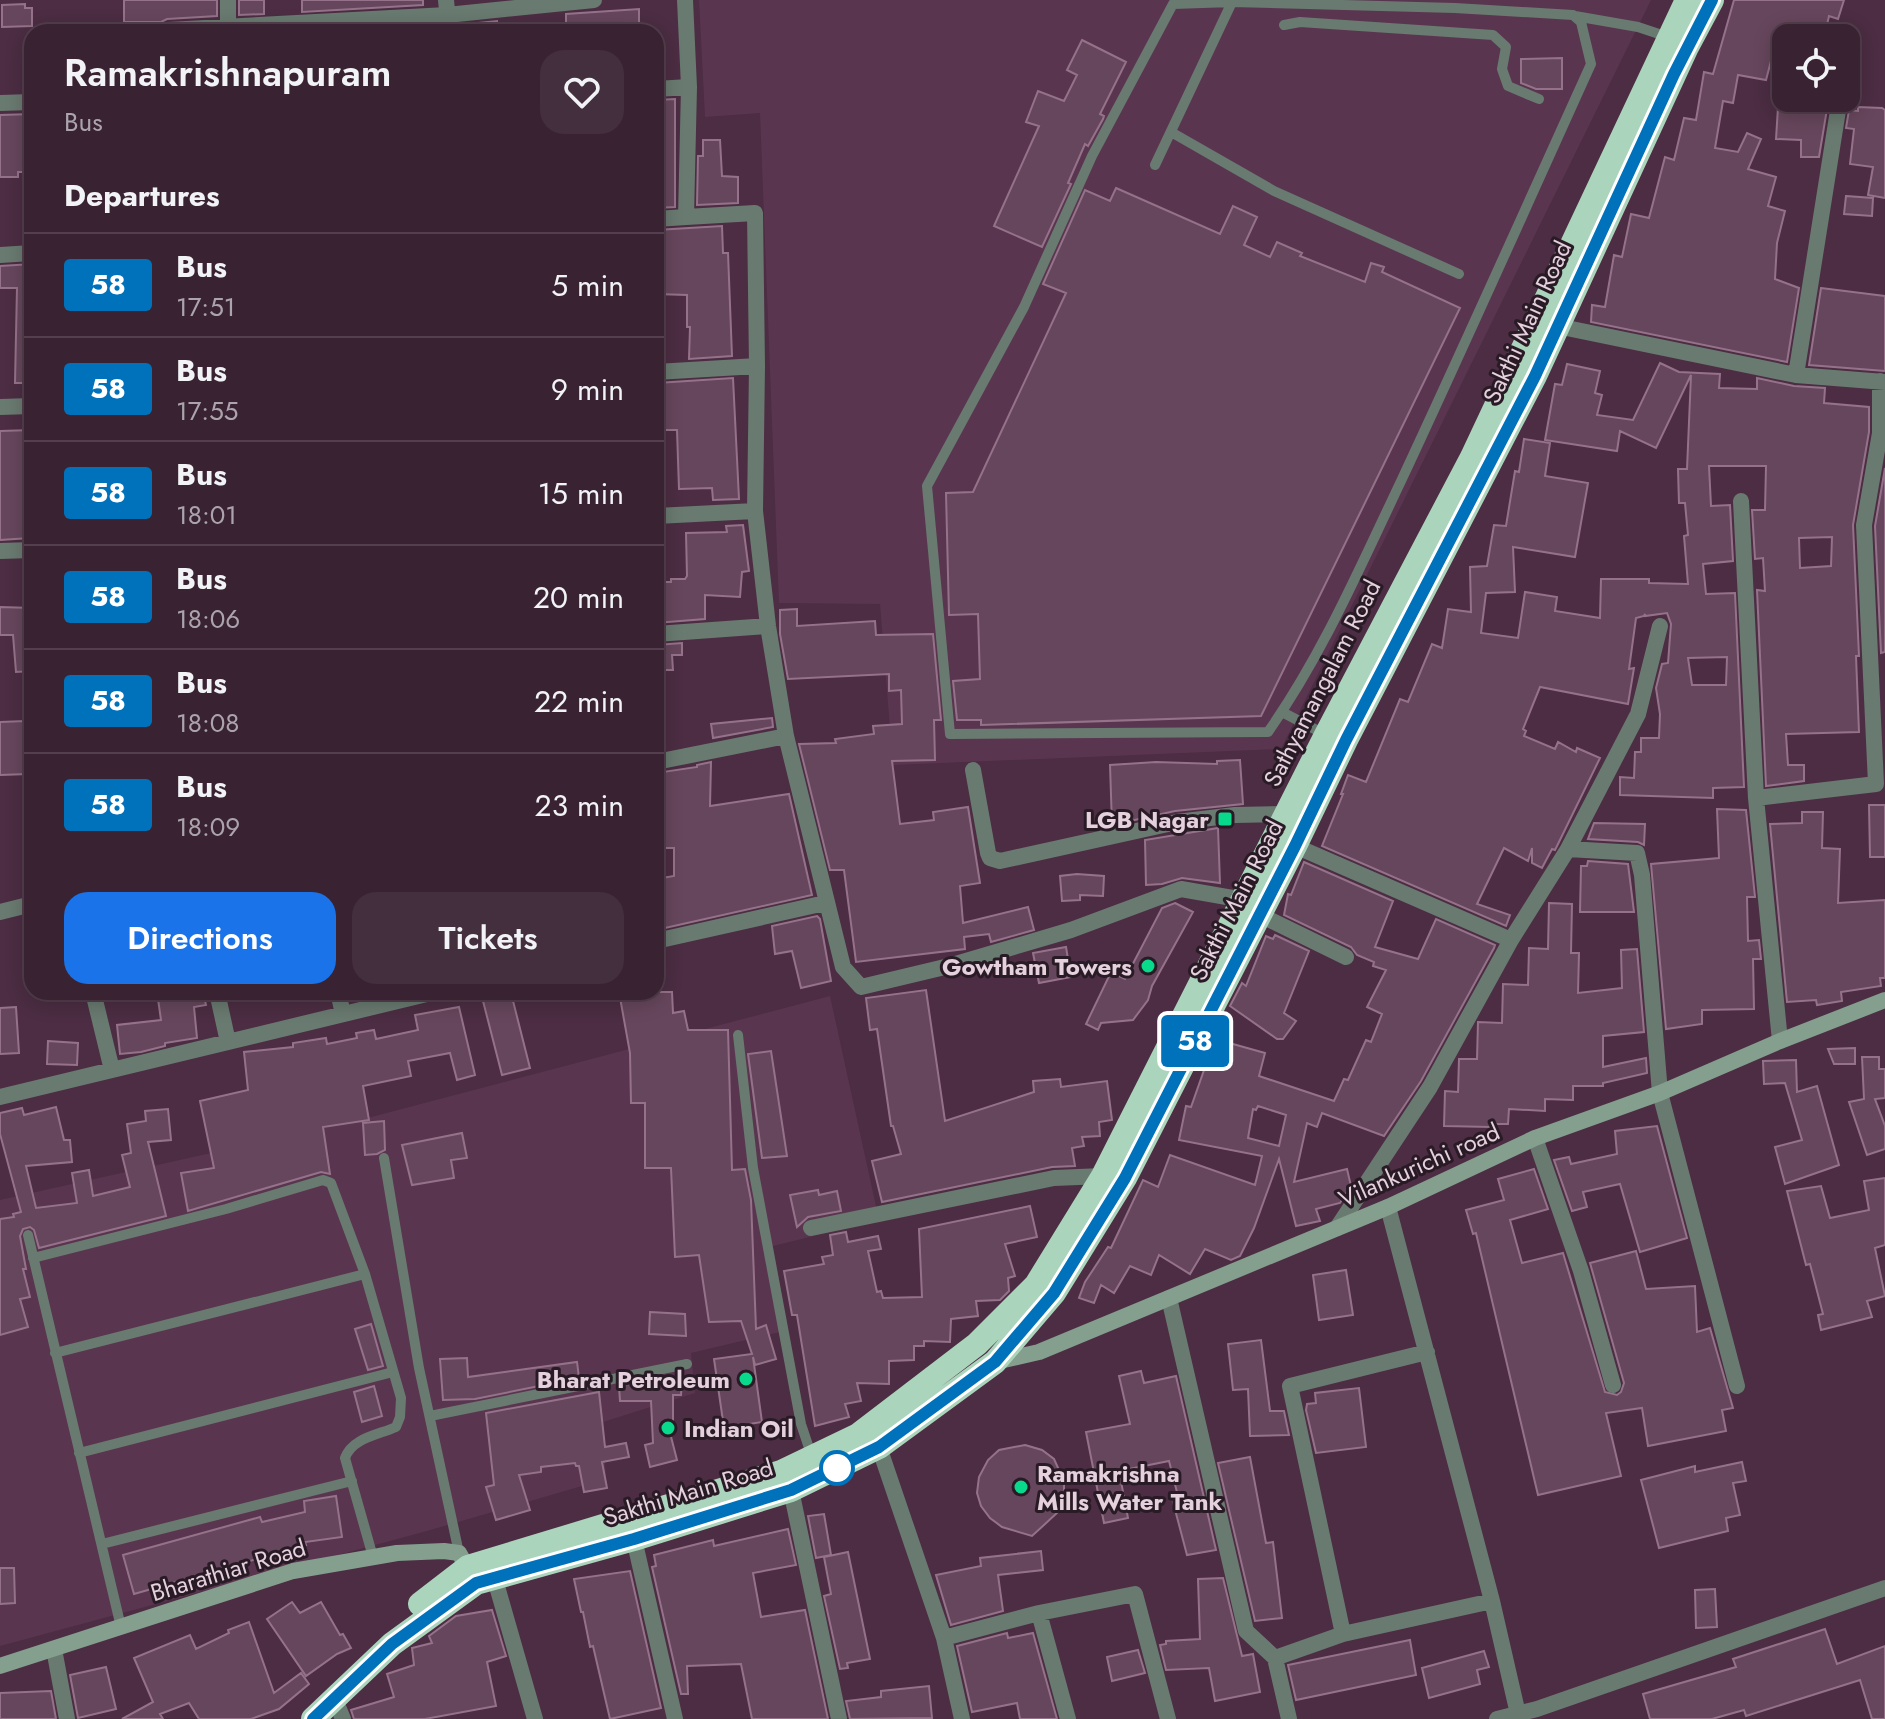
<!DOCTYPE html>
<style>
body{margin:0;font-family:Jost,sans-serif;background:#442f3e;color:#f1f3f6;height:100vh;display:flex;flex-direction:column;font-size:30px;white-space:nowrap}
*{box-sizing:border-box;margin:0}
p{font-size:26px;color:#aba4ac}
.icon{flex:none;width:44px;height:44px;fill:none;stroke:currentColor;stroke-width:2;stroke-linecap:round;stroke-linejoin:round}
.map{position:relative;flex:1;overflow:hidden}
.drawer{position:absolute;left:24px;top:24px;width:640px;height:976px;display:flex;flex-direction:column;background:#392232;border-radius:24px;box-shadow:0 4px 20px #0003,0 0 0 2px #533f4d}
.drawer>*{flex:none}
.badge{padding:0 16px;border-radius:6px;font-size:28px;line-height:52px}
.fabs{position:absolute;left:1772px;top:24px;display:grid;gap:16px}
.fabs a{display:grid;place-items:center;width:88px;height:88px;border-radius:16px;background:#392232;box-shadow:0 4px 20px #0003,0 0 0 2px #533f4d;font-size:40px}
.map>.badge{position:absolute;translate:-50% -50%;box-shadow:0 0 0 4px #fff}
h2{padding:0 40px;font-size:30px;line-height:72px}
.round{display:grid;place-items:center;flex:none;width:84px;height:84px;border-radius:24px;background:#442f3e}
.head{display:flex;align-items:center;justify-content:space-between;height:136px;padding:0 40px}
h1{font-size:38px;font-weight:600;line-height:60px}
.primary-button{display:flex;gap:16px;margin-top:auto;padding:16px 40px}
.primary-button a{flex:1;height:92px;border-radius:24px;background:#1a73e8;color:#fff;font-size:32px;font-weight:600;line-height:92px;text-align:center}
.primary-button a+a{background:#442f3e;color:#f1f3f6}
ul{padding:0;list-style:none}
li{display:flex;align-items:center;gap:24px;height:104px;padding:0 40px;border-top:2px solid #533f4d}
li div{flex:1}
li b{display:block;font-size:30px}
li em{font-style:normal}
li .badge{min-width:88px;font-weight:700;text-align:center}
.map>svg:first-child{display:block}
.built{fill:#5a354f}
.building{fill:#66465c;stroke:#95728a;stroke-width:2;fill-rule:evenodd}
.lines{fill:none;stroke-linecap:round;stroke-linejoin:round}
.lane{stroke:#697a70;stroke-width:10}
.street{stroke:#697a70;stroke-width:16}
.secondary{stroke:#849f8e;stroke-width:16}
.highway{stroke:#aad4bb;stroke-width:24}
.line-casing{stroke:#fff;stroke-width:18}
.line{stroke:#0072bc;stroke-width:12}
.poi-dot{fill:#09d98b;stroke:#291b25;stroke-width:3}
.stop-dot{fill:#fff;stroke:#0072bc;stroke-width:4}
.labels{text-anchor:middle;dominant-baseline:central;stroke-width:6;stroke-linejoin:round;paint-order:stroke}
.street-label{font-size:24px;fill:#e5d1de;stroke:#291b25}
.poi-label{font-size:24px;font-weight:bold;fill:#e5d1de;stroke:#291b25;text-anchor:end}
</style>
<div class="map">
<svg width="1885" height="1719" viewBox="0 0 1885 1719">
<rect width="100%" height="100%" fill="#4c2d43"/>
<path class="built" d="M699 0H1651L1281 749 893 765 880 604 779 603 760 113 705 117Z
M830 996 879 1220 773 1246 788 1330 691 1353 695 1393 603 1422 606 1479 427 1531 0 1646V1200L360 1120Z"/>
<path class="building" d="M124 0H217V16L167 19 161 22H124Z
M239 0H264V14L239 15Z
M302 0H423V5L302 12Z
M1734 0H1844L1838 19 1829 16 1824 38H1777L1766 80 1738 75 1733 103 1723 101 1715 148 1738 152 1747 133 1761 139 1748 169 1776 177 1768 206 1785 211 1777 243 1775 279 1799 288 1787 362 1591 322 1592 305 1605 307 1614 255 1622 257 1631 214 1649 218 1665 157 1674 160 1684 118 1696 120 1704 72 1713 74Z
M25 4V8H32V26L2 27V5Z
M639 9V32H566V14Z
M497 21V32H460L459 25Z
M1082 40 1126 62 1100 114 1104 116 1103 119 1088 146 1085 144 1068 183 1071 184 1042 247 994 226 1039 126 1026 122 1038 91 1064 101 1077 75 1067 70Z
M1562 58V89H1536L1521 83V59Z
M675 99V207L656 208V100Z
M1778 107 1827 109 1819 157H1801V140L1776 139Z
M1858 107 1882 108 1885 110V198L1868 195 1873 167 1850 164 1854 129 1846 128 1849 110 1858 111Z
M32 114V172H18V177H0V115Z
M703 140H720L722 176 738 177V203L697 205 698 156H703Z
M1116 188 1220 234 1233 206 1257 217 1244 245 1270 257 1277 242 1302 253 1300 256 1365 282 1371 263 1384 267 1382 272 1460 308 1261 716 981 725V720H957L953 681 980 679 978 614 949 615 946 493 973 492 1066 293 1043 284 1085 190 1110 201Z
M1846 196 1873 198 1872 216 1844 214Z
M722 226 723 253H728L732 356 689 359 690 327H687V295L656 294V230Z
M32 264V383H15L17 288H0V266Z
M1821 288 1885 296V371L1809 365Z
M1660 363 1679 372 1720 374 1719 388 1757 389V378L1794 386 1825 388 1824 403 1869 407V432L1853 525 1859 656H1856L1859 732 1786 734 1788 765H1804V781L1766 786 1757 590 1765 591 1763 558 1755 559 1752 510H1765L1766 466H1709L1711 506 1730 505 1733 561 1703 564 1706 594 1735 593 1744 787 1713 788V798L1620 795V777L1634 778 1635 752H1641V738H1659L1660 714 1656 688 1662 664 1668 663 1671 624 1667 613 1645 616V614L1644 616 1636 618 1629 669 1634 668 1628 704 1540 687 1523 729 1526 731 1524 736 1555 749 1558 742 1576 752 1577 748 1600 758 1558 844 1555 850 1552 849 1542 868 1532 863V848L1528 861 1504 848 1477 904 1510 915 1506 926 1322 846 1343 794H1341L1348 775 1366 782 1400 699 1408 702 1432 644 1442 648 1448 609 1471 612 1470 567 1487 566 1494 525 1506 526 1515 471 1519 472 1524 439 1550 443 1545 476 1588 483 1575 557 1513 547 1515 592 1486 593 1481 633 1518 638 1525 592 1557 597 1555 611 1600 618 1601 579H1649V583L1688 584 1684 536 1688 535 1685 503H1679L1678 469H1687L1691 375 1656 448 1620 431 1617 451 1545 440 1555 384 1562 385 1567 364 1600 371 1595 393 1602 395 1597 415 1633 420ZM1832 537 1831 566 1800 568 1799 538ZM1727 657 1726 685H1692L1688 658Z
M733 378 739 499 713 500 712 488 679 489 677 430H658L657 383Z
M32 430V485L27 484 30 538 0 540V431Z
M1885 468V652L1881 653 1875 526Z
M743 525 749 571 742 572 740 597 705 595V619L656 623V582H671V579H685L687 576 686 533 727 532 726 526Z
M0 607 32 608V671L16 672 13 635H0Z
M797 609V626L875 621 876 635 933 634 941 720H934L935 760 892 761 900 824 934 820 933 812 968 807 980 883 960 886 963 923 1028 907 1034 930 991 942 989 934 964 937 965 949 856 962 844 870H830L799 744 836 743 835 739 874 734 873 726 902 724 901 690 889 691V674L788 679 780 634V610Z
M682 643V655H672L673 670H658L656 645Z
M772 718 773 727 713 738 711 724Z
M25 721 28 774 0 775V722Z
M1240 760 1243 804 1175 811 1112 825 1110 765 1156 762 1217 764V761Z
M711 762 710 806 789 794 812 895 656 930V879L674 876V848H656V773L697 767V765Z
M1869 805H1885V857H1870Z
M1717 809 1746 810 1755 897H1747L1748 941 1759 940 1761 959H1753L1754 1009 1702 1010V1024L1666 1029 1651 864 1719 858Z
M1802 812H1823L1822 848 1840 849 1838 903 1885 900V978H1880L1881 986 1841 992 1842 1001 1817 1005 1816 1000 1787 1002 1770 824 1802 823Z
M1594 823 1645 824 1644 845 1638 842 1588 839Z
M1218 828 1220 883 1182 878 1162 884 1146 885 1145 840Z
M1588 861 1628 864 1634 912H1580L1581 866H1587Z
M1304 862 1393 901 1375 947 1418 959 1436 919 1495 945 1494 948 1421 1081 1384 1136 1322 1113 1317 1127 1307 1123 1294 1182 1347 1169 1351 1186 1340 1203 1316 1209 1320 1221 1296 1226 1279 1159 1254 1228 1240 1256 1231 1260 1205 1249 1190 1274 1159 1255 1151 1275 1130 1266 1114 1293 1101 1285 1094 1303 1079 1298 1085 1282 1108 1247 1111 1248 1143 1180 1158 1187 1170 1155 1255 1185 1262 1156 1179 1140 1186 1106 1191 1107 1215 1039 1265 1053 1259 1076 1334 1101 1344 1079 1348 1080 1366 1040 1371 1042 1382 1014 1367 1007 1386 970 1373 966 1374 962 1357 955 1351 947 1284 915 1288 894 1291 895ZM1258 1106 1286 1115 1279 1146 1248 1138 1253 1109 1256 1110Z
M1077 874 1104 876 1103 896 1080 895V900L1062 901 1060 876Z
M1175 903 1193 912 1152 986 1148 1000 1133 1020 1101 1023 1098 1030 1086 1024 1111 972 1125 979 1162 908Z
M1549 903 1572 904 1571 953H1579L1578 993 1622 988 1621 950 1637 949 1644 1032 1603 1036V1067L1646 1058 1647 1073 1603 1083V1086H1573V1100L1545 1099V1111L1509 1109 1508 1124H1491V1127L1444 1126 1445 1091 1458 1092 1459 1059H1477L1478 1022 1502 1023 1503 984 1528 985 1529 948 1548 949Z
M817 916 820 919 831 981 801 988 792 951 775 954 772 926Z
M1275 935 1309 951 1284 1013 1296 1021 1283 1039H1277L1230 1006 1242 983 1246 986 1266 936 1273 939Z
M1066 947 1071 977 1039 983 1033 953Z
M926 990 945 1121 1034 1092 1033 1081 1060 1079 1061 1087 1107 1081 1112 1120 1099 1122 1100 1136 1082 1137 1084 1146 1072 1148 1075 1166 1052 1167 882 1202 872 1161 901 1154 893 1126H891L877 1029 870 1030 866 998Z
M157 992H203L206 1005 194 1007 197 1038 165 1043V1046L141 1052 120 1054 117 1025 161 1020Z
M619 992H672L673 1013 684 1011 688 1030H728L732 1170 745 1169 751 1200 756 1329 766 1325 776 1359 755 1365 753 1357 762 1422 724 1428 714 1359 752 1354 741 1321 709 1322 699 1255 675 1257 671 1168H645V1103H631L630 1053Z
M511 993 530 1068 502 1075 483 1001Z
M16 1007 19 1053 0 1054V1008Z
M459 1007 475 1075 457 1080 450 1053 408 1061 411 1076 363 1086 369 1120 323 1127 330 1174 321 1172 188 1211 181 1173 214 1168 200 1101 248 1090 244 1052 293 1047V1043L326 1038 327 1044 357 1038 356 1033 374 1030 376 1039 418 1030 415 1015Z
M48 1041 78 1043 77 1065 47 1064Z
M1855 1048V1064H1834L1828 1049Z
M771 1051 787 1156 762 1158 748 1054Z
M1862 1057H1879V1069H1885V1098L1875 1099 1885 1126V1149L1867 1155 1849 1102 1864 1099Z
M1796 1060 1797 1092 1817 1086 1839 1165 1785 1184 1775 1147 1802 1140 1785 1083 1764 1084 1763 1061Z
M56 1107 64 1140H70L72 1162 26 1166 36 1208 77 1203 72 1173 89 1170 93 1196 130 1187 122 1155 131 1153 127 1124 146 1121 145 1111 168 1109 171 1140 148 1142 166 1216 39 1248 34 1230 30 1227 23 1229 20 1236 26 1269H23L30 1297 20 1299 28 1327 0 1335V1219L14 1217 13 1214 21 1212 0 1134V1113L22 1108 24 1115Z
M384 1121 385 1150 377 1154 365 1155 363 1123Z
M1657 1126 1687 1238 1640 1252 1620 1184 1583 1192 1587 1207 1572 1211 1554 1160 1569 1157 1571 1164 1617 1154 1615 1131Z
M462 1133 467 1158 451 1160 454 1178 412 1185 402 1145Z
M1534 1169 1548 1209 1510 1220 1522 1263 1563 1253 1605 1392 1617 1395 1621 1392 1624 1383 1590 1263 1636 1251 1646 1289 1695 1286 1697 1332 1710 1328 1733 1408 1722 1410 1726 1431 1648 1446 1642 1408 1606 1413 1621 1476 1538 1495 1476 1233 1473 1234 1466 1210 1504 1200 1498 1179Z
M1885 1178V1245L1875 1248 1885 1296 1867 1301 1872 1317 1821 1330 1818 1315 1823 1314 1810 1264 1806 1265 1787 1191 1821 1186 1830 1218 1869 1210 1864 1181Z
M818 1190 819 1195 837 1191 841 1211 808 1217 797 1227 790 1195Z
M1030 1206 1037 1237 1005 1244 1015 1276 1008 1278 1009 1291 1000 1300 976 1301 978 1316 951 1319 950 1342 924 1341V1346H914V1360L889 1361V1384L857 1383 861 1401 845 1404 849 1417 815 1426 797 1315H792L784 1271 824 1264 822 1257 833 1255 830 1235 846 1232 848 1242 878 1236 881 1249 868 1251 877 1292 881 1291 883 1298 922 1297 919 1229Z
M1346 1270 1353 1315 1319 1320 1313 1275Z
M650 1312 685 1314 686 1336 649 1334Z
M371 1324 383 1366 368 1370 355 1329Z
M1261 1340 1270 1411H1284L1289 1435 1250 1436 1248 1389 1233 1390 1228 1344Z
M467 1358 468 1377 577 1362 579 1378 475 1399 443 1400 440 1359Z
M1141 1371 1144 1383 1176 1376 1216 1550 1187 1555 1173 1502 1179 1500 1169 1461 1119 1471 1128 1518 1104 1523 1086 1432 1130 1424 1119 1376Z
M682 1381 681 1395H673V1425H668L677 1460 650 1467 645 1445 653 1443 651 1401H620L619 1386 640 1382Z
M374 1386 382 1416 362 1422 354 1392Z
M1359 1388 1366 1447 1316 1453 1306 1410 1307 1404 1316 1403 1315 1393Z
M599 1392 605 1447 626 1443 629 1457 602 1462 607 1488 584 1492 579 1466H576L575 1463 541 1467V1472L519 1475 530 1510 496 1520 486 1487 494 1485 486 1413Z
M1025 1445 1042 1450 1054 1459 1064 1481V1499L1057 1513 1032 1536 1002 1527 990 1518 981 1506 977 1493 979 1477 988 1460 999 1450Z
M1250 1457 1266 1543 1273 1542 1282 1618 1255 1621 1218 1463Z
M1742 1462 1746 1481 1733 1483 1740 1515 1726 1518 1728 1531 1659 1548 1641 1480 1695 1466V1472Z
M336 1496 342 1537 305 1542 306 1545 134 1594 123 1555 260 1517 262 1522 305 1512 304 1501Z
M824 1514 831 1555 816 1558 808 1516Z
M788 1529 796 1565 753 1573 761 1617 805 1610 828 1719H752L741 1664 687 1666 688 1694H681L652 1567 656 1566 654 1555 713 1540 714 1546Z
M1041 1551 1043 1570 998 1575 1003 1611 951 1625 936 1575 981 1566 980 1558Z
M848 1552 870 1659 847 1663 848 1668 840 1669 824 1596 831 1594 824 1557Z
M0 1568H14L15 1603 0 1604Z
M630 1571 661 1708 610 1719 593 1646 590 1647 583 1612H581L574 1579Z
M1223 1578 1242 1656 1253 1654 1260 1692 1215 1701 1209 1668 1166 1670 1160 1645 1166 1644V1641L1200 1639 1198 1579Z
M1715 1589 1717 1627 1696 1628 1695 1590Z
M292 1602 300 1613 321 1602 340 1635 343 1634 351 1648 337 1654 306 1676 267 1619Z
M492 1610 506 1656 487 1662 496 1706 425 1719H354L351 1710 394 1697 387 1674 414 1665 412 1648 432 1643 429 1636 456 1616Z
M249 1622 274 1693 301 1673 309 1684 279 1709 251 1719H199L189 1703 160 1714 163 1719H122L153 1702 134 1658 190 1635 196 1649 229 1633 228 1630Z
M1825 1629 1837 1664 1885 1646V1719H1872L1860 1680 1746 1716 1744 1710 1712 1719H1650L1643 1694 1736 1667 1733 1659Z
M1007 1633 1008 1638 1033 1633 1057 1719H1020L1017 1703 972 1712 957 1646Z
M1410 1640 1416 1675 1296 1700 1288 1665Z
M1138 1650 1145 1673 1112 1681 1107 1657Z
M1484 1651 1489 1667 1477 1670 1480 1684 1429 1698 1422 1668Z
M106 1667 116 1709 78 1718 70 1675Z
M929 1686 932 1718 850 1719 846 1701 881 1697V1691Z
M51 1691 56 1719H0V1693Z"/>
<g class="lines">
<path class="lane" d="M1575 16 1638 27 1668 37
M1284 25 1300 22 1493 35 1506 47 1502 69 1508 86 1539 99
M1171 132 1274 191 1459 274
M1155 165 1232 2 1455 8 1573 15 1581 22 1591 64C1528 203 1466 342 1402 479 1361 565 1323 654 1268 732L950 734 927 486 1024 307 1092 156 1173 4 1232 2
M1282 712 1326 735
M738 1035 753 1168 801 1424 812 1457
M384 1158 419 1368 459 1553
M28 1235 121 1627
M33 1258 226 1209 323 1180 331 1183 365 1274 401 1398 400 1417 396 1427C378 1435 352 1438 345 1458L373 1557
M55 1353 365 1274
M430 1416 687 1364
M79 1453 393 1372
M102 1544 352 1481"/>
<path class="street" d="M446 0 449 32
M685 0 689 87 686 217 755 213 757 366 755 511 768 626 786 736 843 967 861 987 949 966 1071 930 1181 889 1244 900 1260 915 1346 957
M168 30 447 15 594 0
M228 32V0
M656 89 689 87
M0 103 32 102
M656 219 686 217
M0 255 32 253
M1557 326 1796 375 1885 382
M656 372 757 366
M1796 375 1839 104
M0 407 32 406
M1741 501 1756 798 1780 1041
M656 516 755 511
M0 551 32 550
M656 634 768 626
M656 762 786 736
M973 770 988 853 990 858 1000 861 1177 822 1235 815 1286 814
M1756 798 1876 784 1864 525 1880 433V381
M1295 846 1511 940
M1568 849 1637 853 1642 875 1660 1093 1737 1386
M0 912 32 904
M656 941 825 903
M93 992 112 1070
M217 992 228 1042
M338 992 343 1014
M0 1097 435 992
M1535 1138 1581 1271 1613 1385
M1388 1207 1492 1601 1518 1714
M811 1228 1054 1178 1103 1176
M1337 1228 1430 1087 1511 940 1568 849 1638 714 1660 626
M1169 1298 1246 1631 1275 1658
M879 1447 944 1638 962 1719
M791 1490 839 1719
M634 1539 675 1719
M492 1569 535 1719
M1039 1613 1068 1719
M1343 1634 1290 1386 1427 1352
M944 1638 1039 1613 1135 1594 1168 1719
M54 1649 67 1719
M334 1697 343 1719
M1289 1719 1275 1658 1343 1634 1492 1601
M1497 1719 1537 1709 1885 1588"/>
<path class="secondary" d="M995 1362 1039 1352 1388 1207 1535 1138 1660 1093 1780 1041 1885 1000
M0 1666 293 1571 397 1553 444 1551 459 1553 472 1576"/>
<path class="highway" d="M420 1604 468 1567 781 1472 858 1435 977 1344 1036 1285 1103 1176 1326 735 1472 457 1687 0
M313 1719 392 1644 476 1583 634 1539 791 1490 879 1447 995 1362 1054 1293 1125 1178 1295 846 1346 740 1535 376 1687 47 1712 0"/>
</g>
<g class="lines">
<defs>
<path id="line" d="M313 1719 392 1644 476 1583 634 1539 791 1490 879 1447 995 1362 1054 1293 1125 1178 1295 846 1346 740 1535 376 1674 74 1712 0"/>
</defs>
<use href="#line" class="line-casing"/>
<use href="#line" class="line"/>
</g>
<g class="poi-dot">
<rect x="1217" y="811" width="16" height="16" rx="4"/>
<circle cx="1148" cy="966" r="8"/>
<circle cx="746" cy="1379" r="8"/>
<circle cx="668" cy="1428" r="8"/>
<circle cx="1021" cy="1487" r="8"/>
</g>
<circle class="stop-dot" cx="837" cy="1468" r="16"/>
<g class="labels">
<g class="street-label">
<text transform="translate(1527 322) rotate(-65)">Sakthi Main Road</text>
<text transform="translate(1322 683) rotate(-63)">Sathyamangalam Road</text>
<text transform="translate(1236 900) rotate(-63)">Sakthi Main Road</text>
<text transform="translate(1419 1165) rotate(-24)">Vilankurichi road</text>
<text transform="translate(688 1492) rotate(-17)">Sakthi Main Road</text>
<text transform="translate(228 1570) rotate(-17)">Bharathiar Road</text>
</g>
<g class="poi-label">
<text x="1209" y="819">LGB Nagar</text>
<text x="1132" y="966">Gowtham Towers</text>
<text x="730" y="1379">Bharat Petroleum</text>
<text x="684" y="1428" text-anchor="start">Indian Oil</text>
<text x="1037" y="1473" text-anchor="start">Ramakrishna<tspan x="1037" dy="28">Mills Water Tank</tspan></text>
</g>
</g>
</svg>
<div class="fabs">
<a><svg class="icon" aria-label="locate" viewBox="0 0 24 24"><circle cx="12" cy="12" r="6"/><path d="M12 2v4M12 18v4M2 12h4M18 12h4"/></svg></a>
</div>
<b class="badge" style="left:1195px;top:1041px;background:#0072bc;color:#fff">58</b>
<section class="drawer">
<div class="head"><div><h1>Ramakrishnapuram</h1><p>Bus</p></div><a class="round"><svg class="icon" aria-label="heart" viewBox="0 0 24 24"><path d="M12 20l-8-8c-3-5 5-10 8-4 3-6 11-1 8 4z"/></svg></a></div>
<h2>Departures</h2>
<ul>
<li><span class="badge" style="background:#0072bc;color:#fff">58</span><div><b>Bus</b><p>17:51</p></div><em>5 min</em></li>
<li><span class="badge" style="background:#0072bc;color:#fff">58</span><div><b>Bus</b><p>17:55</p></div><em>9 min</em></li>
<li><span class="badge" style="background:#0072bc;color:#fff">58</span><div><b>Bus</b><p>18:01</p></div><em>15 min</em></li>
<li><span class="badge" style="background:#0072bc;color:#fff">58</span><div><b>Bus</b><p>18:06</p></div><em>20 min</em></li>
<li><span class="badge" style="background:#0072bc;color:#fff">58</span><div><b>Bus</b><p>18:08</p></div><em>22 min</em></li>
<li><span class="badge" style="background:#0072bc;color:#fff">58</span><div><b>Bus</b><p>18:09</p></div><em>23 min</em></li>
</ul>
<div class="primary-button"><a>Directions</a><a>Tickets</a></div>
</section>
</div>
